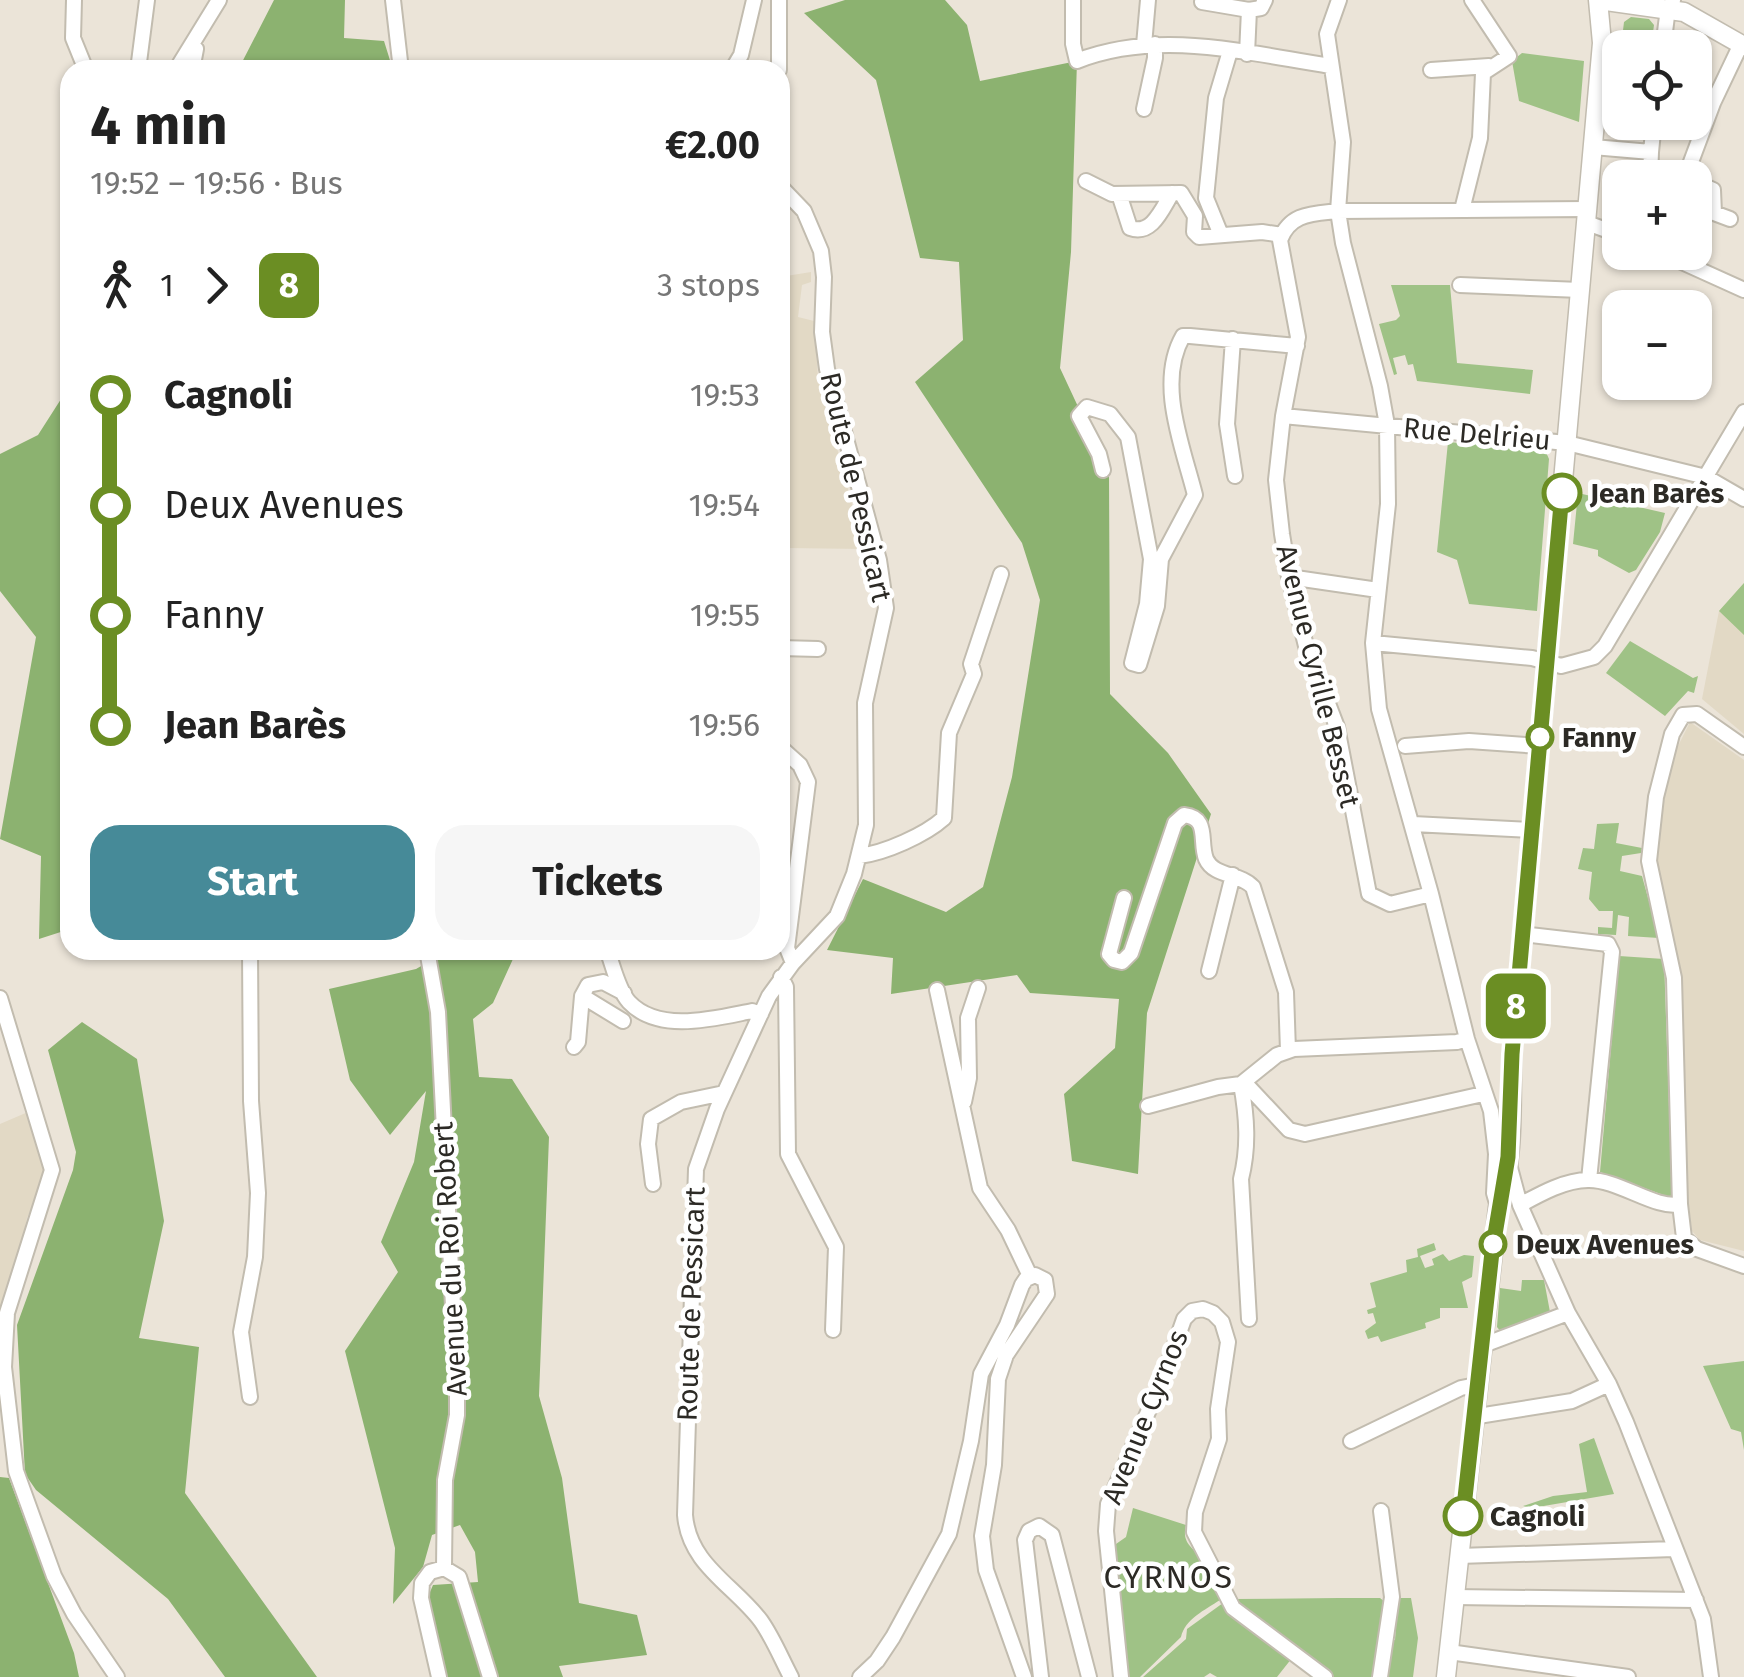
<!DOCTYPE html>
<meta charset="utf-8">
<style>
body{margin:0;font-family:"Fira Sans",sans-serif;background:#f6f6f6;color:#222;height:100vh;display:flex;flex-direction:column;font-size:38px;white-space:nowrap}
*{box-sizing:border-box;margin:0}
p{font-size:32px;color:#767676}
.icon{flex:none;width:55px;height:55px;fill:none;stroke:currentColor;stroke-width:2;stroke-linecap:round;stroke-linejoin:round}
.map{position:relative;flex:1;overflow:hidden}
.details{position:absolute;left:60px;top:60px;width:730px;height:900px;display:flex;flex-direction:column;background:#fff;border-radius:30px;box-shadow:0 2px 8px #0004}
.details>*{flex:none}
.badge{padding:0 20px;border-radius:15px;font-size:35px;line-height:65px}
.controls{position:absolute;left:1602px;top:30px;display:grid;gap:20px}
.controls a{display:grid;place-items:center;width:110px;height:110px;border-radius:20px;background:#fff;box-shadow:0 2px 8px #0004;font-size:50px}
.map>.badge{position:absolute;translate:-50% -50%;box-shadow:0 0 0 5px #fff}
.legs{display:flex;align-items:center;gap:15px;height:110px;padding:0 30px;font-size:32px}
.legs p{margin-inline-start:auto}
.head{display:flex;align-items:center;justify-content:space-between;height:170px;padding:0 30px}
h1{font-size:55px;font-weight:700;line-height:75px}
.action{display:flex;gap:20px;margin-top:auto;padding:20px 30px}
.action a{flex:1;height:115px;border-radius:30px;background:#468a98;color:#fff;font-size:40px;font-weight:700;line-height:115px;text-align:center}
.action a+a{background:#f6f6f6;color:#222}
ul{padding:0 30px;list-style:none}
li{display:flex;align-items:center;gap:35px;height:110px;font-size:38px}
li i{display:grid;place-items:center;width:15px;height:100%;margin:0 12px;background:currentColor}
li i::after{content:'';width:25px;height:25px;margin:-12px;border:8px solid;border-radius:50%;background:#fff}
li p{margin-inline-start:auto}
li:first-child i{background:linear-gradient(#0000 50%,currentColor 0)}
li:last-child i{background:linear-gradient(currentColor 50%,#0000 0)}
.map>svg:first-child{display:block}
.built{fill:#e2d9c5}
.green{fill:#9fc286}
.forest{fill:#8cb270}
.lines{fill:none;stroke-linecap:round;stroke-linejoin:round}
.minor-casing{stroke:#c2bcaf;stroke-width:18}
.major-casing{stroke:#c2bcaf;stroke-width:21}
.minor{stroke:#fff;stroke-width:14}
.major{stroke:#fff;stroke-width:18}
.line-1-casing{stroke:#fff;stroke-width:22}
.line-1{stroke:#6b8e23;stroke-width:15}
.stop-1-dot{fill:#fff;stroke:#6b8e23;stroke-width:5}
.labels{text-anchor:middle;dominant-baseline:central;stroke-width:9;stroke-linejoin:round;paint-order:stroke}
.street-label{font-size:28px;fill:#2c2a25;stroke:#fff}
.stop-label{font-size:28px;font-weight:bold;fill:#2c2a25;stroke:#fff;text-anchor:start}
.quarter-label{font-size:32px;letter-spacing:2.5px;fill:#2c2a25;stroke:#fff}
</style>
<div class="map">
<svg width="1744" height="1677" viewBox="0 0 1744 1677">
<rect width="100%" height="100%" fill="#ebe4d8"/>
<path class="built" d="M811 272V282L802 285 798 317 814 321 818 377 864 549 786 548 780 559V277Z
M1744 583V734L1702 699 1719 611Z
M1690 722 1744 760V1251L1700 1240 1692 1231 1687 1189 1679 965 1655 873V858L1667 768Z
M28 1112 46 1175 27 1218 0 1343V1124Z"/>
<path class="green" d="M1631 17 1649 19 1654 25 1651 47H1621L1624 22Z
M1522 53 1584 61 1579 122 1519 101 1512 61Z
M1391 285H1450L1457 363 1533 370 1530 394 1417 381 1413 364 1408 365 1405 355 1393 358 1397 374 1394 375 1379 324 1396 320 1400 316Z
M1448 442 1545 450 1549 459 1537 611 1469 604 1457 560 1437 552Z
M1578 493 1665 513 1660 532 1636 570 1629 573 1598 556V550L1573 544Z
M1744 583V635L1719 611Z
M1630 641 1693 678 1698 676 1694 693 1688 691 1665 716 1606 673Z
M1619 823 1616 843 1642 848 1641 853 1622 856 1620 871 1642 876 1659 938 1628 936 1629 917 1618 915 1616 935 1598 934V927L1612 928 1613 911H1599L1589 899 1592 872 1578 869 1583 848 1594 849 1597 824Z
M1619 956 1664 959 1672 1195 1669 1197 1600 1172Z
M1434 1243 1436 1250 1420 1256 1425 1268 1434 1265 1432 1259 1443 1254 1449 1261 1464 1255 1474 1256 1472 1277 1462 1282 1468 1308H1440V1318L1425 1323 1426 1328 1381 1342 1378 1336 1368 1339 1365 1331 1376 1323 1373 1313 1368 1314 1367 1310 1376 1307 1370 1283 1407 1272 1406 1260 1418 1257 1417 1249Z
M1522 1280H1544L1550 1312 1501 1332 1497 1327 1500 1288 1521 1291Z
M1744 1361V1450L1741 1432 1731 1429 1703 1366Z
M1594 1438 1614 1494 1532 1508 1523 1506 1553 1496 1587 1492 1579 1444Z
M1133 1508 1186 1525C1181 1544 1194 1548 1203 1560 1210 1571 1215 1588 1220 1600 1205 1610 1185 1619 1181 1637L1140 1677H1125L1113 1553 1116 1544 1126 1537Z
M1339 1598H1380L1385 1602 1376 1677H1331L1238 1607 1235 1599Z
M1398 1598H1411L1418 1638 1413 1677H1384L1387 1640H1395Z
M1223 1603 1292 1658 1277 1677H1217L1210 1673 1204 1677H1143L1186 1639 1187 1629Z"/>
<path class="forest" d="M274 0H345L344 38 384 41 393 70H238Z
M845 0H945L967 25 980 81 1077 61 1071 252 1060 368 1109 473 1110 694 1168 753 1211 814 1147 1013 1138 1174 1072 1161 1064 1094 1115 1048 1119 999 1030 993 1017 975 891 994 893 958 827 950 863 879 946 912 983 887 1012 777 1040 600 1022 543 915 382 963 340 959 262 920 258 876 80 804 13Z
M70 385V929L39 939 41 856 0 839 36 637 0 591V454L38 435Z
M449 950H517L493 1003 473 1019 479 1077 512 1079 549 1137 539 1396 562 1478 579 1603 637 1615 647 1655 559 1666 563 1677H446L427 1599 433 1585 478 1582 475 1552 460 1525 432 1535 423 1567 393 1604 395 1548 345 1351 398 1272 381 1242 414 1162 426 1091 390 1135 350 1080 329 989 416 969Z
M82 1022 137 1059 164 1221 139 1338 199 1347 185 1493 317 1677H225L168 1599 36 1490 25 1474 17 1325 73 1170 76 1152 48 1050Z
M0 1477 9 1478 74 1653 79 1677H0Z"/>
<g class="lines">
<defs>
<path id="minor" d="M74 0 73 38 86 70
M393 0 401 70
M779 0V70
M1073 0V44L1077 61C1159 29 1246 53 1330 66
M1339 0 1327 34 1343 142 1338 211 1343 243 1380 386 1387 425 1388 504 1373 643 1379 709 1431 894 1467 1039 1491 1111 1496 1154 1494 1193 1498 1207
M1202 2 1249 10
M1144 45 1148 0
M191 46 196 49 192 70
M1663 48 1667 16 1673 0
M1247 54 1249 10 1261 8 1265 0
M138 70 147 0
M176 70 219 0
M732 70 741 55 754 0
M1431 70 1489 66
M1144 109 1155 58V44
M1593 147 1651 152 1654 122
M1650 178 1651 152
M1685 178 1713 103 1741 44
M1086 181 1112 194 1181 193 1195 216 1194 232 1199 237 1262 232 1282 235
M1695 182 1713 190 1714 213 1730 219
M780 186 804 211 821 251 824 277 822 332 827 369 879 560 886 608 865 703 866 825 854 874 837 916 793 963 769 996 717 1109 696 1169 685 1515C689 1565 734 1585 761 1621 773 1638 781 1658 791 1677
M1119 194 1130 228C1152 236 1162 209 1172 193
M1462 210 1480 138 1483 73 1509 56 1472 0
M1587 223 1620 235
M1221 235 1206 198 1216 98 1230 51
M1660 252 1744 290
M1460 285 1580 290
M1233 339 1227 424 1235 476
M1283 416 1567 443 1706 477 1744 499
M1103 470 1099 454 1079 416 1087 407 1110 414 1128 437 1151 559 1147 604 1132 663 1139 665 1157 606 1161 559 1195 495C1183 447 1156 383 1183 336H1190L1297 346
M1289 577 1378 590
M1373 643 1532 658 1561 666 1594 657 1605 646 1744 412
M780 648 818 649
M1405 746 1469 741 1539 746
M780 747 800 765 808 782 787 948 793 963
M1413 824 1531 830
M859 856C885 853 925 835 944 818L949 733 974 674 971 664 1001 574
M1431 894 1390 904 1369 894 1337 727 1306 646 1289 577 1282 534 1276 480 1283 416 1298 337 1280 240C1290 213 1312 214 1338 211L1587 209
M1124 898 1109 954 1114 960 1122 962 1131 953 1175 823 1184 815C1210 818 1199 841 1206 859 1214 877 1240 873 1253 887L1286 992 1288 1051
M1522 934 1608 944 1612 952 1589 1180
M250 950 251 1101 258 1193 255 1257 241 1332 250 1397
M427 950 438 1012 457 1385V1415L445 1480 444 1568
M607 950C613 965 618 990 629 1002 659 1034 716 1018 752 1011L761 1014
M1209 971 1233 875
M781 977 786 987 788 1154 836 1247 833 1330
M937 990 980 1188 1008 1230 1030 1276
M582 996 623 1021
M0 998 52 1170 7 1313 4 1367 16 1471 54 1576 74 1614 117 1677
M574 1047 578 1042 582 996 588 985 603 982 624 993
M1244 1082 1289 1130 1305 1134 1483 1094
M1241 1084 1277 1055 1294 1049 1457 1042 1467 1039
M1241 1084C1247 1117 1249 1147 1241 1179L1249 1319
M964 1102 969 1078 968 1018 978 988
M1148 1106 1218 1087 1241 1084
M1509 1164 1520 1205 1568 1313 1609 1384 1626 1422 1703 1619 1711 1677
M653 1184 648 1144 651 1119 681 1102 724 1093
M1680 1204 1684 1238 1697 1249 1744 1266
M1520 1205C1540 1194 1565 1180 1588 1180 1618 1179 1656 1210 1680 1204L1674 978 1649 861 1656 797 1672 734 1683 715 1697 714 1744 747
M1481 1346 1568 1313
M1472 1417 1572 1401 1609 1384
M1351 1441 1461 1388 1476 1385
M1459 1556 1674 1549
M1454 1597 1696 1600
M1449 1652 1628 1677
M439 1677 421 1598 422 1583 430 1572 444 1568 459 1577 490 1677
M860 1677 877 1661 893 1637 949 1534 971 1441 981 1374 1007 1325 1022 1285 1026 1279 1035 1275 1045 1280 1047 1294 1006 1355 998 1379 994 1465 982 1536 986 1570 1024 1677
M1041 1677 1025 1540 1029 1531 1039 1526 1052 1535 1089 1677
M1121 1677 1106 1531 1108 1504 1165 1373 1184 1319 1192 1311 1203 1309 1213 1313 1222 1322 1228 1342 1218 1409 1219 1439 1195 1512 1194 1532 1233 1608 1325 1677
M1380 1677 1392 1597 1381 1511"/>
<path id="major" d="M1599 0 1684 12 1744 46
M1446 1677 1498 1207C1515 1160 1511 1104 1512 1054L1602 43 1598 0"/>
</defs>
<use href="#minor" class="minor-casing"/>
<use href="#major" class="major-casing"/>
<use href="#minor" class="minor"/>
<use href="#major" class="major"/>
</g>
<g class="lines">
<defs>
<path id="line-1" d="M1463 1516 1492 1252 1508 1157 1512 1054 1562 493"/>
</defs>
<use href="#line-1" class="line-1-casing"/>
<use href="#line-1" class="line-1"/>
</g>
<g class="stop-1-dot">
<circle cx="1562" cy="493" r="18"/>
<circle cx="1540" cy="737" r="12"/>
<circle cx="1493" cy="1244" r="12"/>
<circle cx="1463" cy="1516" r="18"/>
</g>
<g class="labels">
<g class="street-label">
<text transform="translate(1477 434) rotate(5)">Rue Delrieu</text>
<text transform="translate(856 487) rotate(77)">Route de Pessicart</text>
<text transform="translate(1318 676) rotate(76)">Avenue Cyrille Besset</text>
<text transform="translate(450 1259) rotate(-93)">Avenue du Roi Robert</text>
<text transform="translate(691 1304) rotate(-88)">Route de Pessicart</text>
<text transform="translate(1145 1417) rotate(-68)">Avenue Cyrnos</text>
</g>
<g class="stop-label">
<text x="1590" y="493">Jean Barès</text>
<text x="1562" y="737">Fanny</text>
<text x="1516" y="1244">Deux Avenues</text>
<text x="1490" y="1516">Cagnoli</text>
</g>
<g class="quarter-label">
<text x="1169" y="1577">CYRNOS</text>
</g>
</g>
</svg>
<div class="controls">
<a><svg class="icon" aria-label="locate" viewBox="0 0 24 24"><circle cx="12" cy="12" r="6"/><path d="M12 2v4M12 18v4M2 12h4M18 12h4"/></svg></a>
<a>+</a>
<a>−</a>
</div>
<b class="badge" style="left:1516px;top:1006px;background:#6b8e23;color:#fff">8</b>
<section class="details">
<div class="head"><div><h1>4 min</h1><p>19:52 – 19:56 · Bus</p></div><b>€2.00</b></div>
<div class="legs"><svg class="icon" aria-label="walk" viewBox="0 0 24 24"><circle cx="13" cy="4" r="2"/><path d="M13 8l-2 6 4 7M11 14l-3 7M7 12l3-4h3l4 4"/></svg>1<svg class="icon" aria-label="forward" viewBox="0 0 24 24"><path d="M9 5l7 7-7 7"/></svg><b class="badge" style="background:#6b8e23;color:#fff">8</b><p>3 stops</p></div>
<ul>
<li><i style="color:#6b8e23"></i><b>Cagnoli</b><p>19:53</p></li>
<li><i style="color:#6b8e23"></i><span>Deux Avenues</span><p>19:54</p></li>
<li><i style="color:#6b8e23"></i><span>Fanny</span><p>19:55</p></li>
<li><i style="color:#6b8e23"></i><b>Jean Barès</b><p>19:56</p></li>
</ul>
<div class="action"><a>Start</a><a>Tickets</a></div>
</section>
</div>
